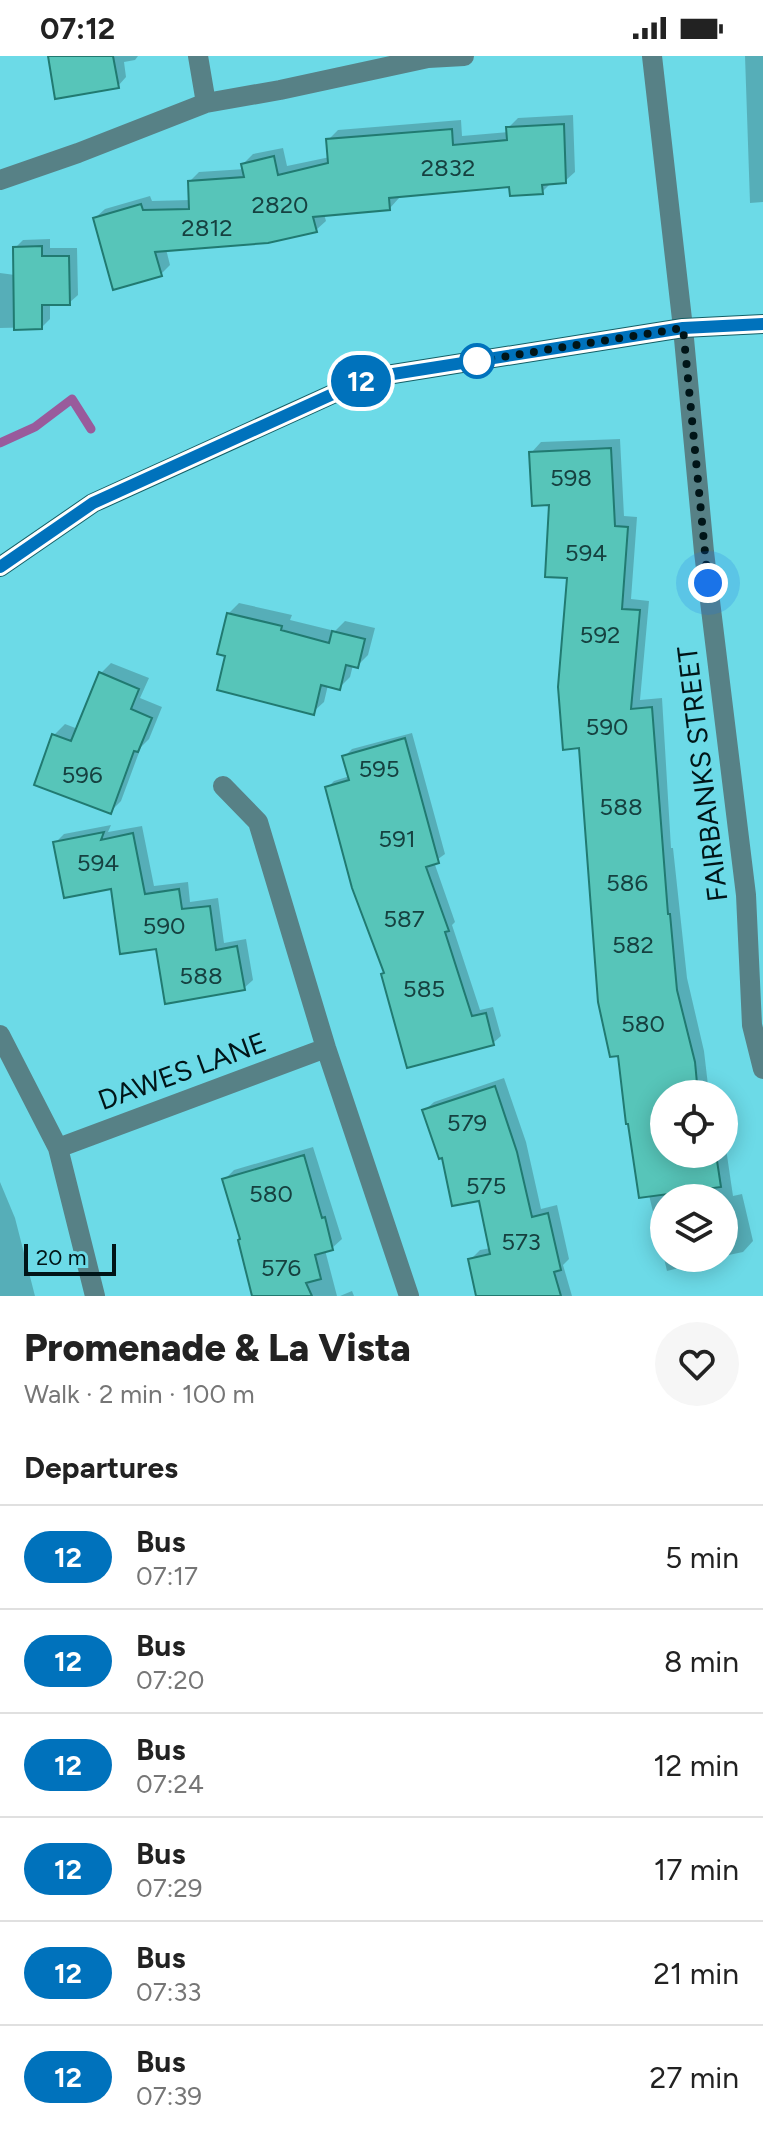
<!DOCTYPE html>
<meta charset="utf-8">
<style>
body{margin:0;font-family:Figtree,sans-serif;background:#f6f6f6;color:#222;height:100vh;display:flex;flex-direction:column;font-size:30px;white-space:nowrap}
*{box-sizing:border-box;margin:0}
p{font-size:26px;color:#767676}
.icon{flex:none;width:44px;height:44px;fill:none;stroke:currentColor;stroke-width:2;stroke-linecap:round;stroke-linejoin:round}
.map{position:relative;height:1240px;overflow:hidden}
.details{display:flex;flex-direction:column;background:#fff;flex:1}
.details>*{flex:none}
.badge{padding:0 16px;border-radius:26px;font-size:28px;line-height:52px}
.buttons{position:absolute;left:650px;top:1024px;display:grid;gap:16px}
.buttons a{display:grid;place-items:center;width:88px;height:88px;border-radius:50%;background:#fff;box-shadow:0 4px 20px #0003;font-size:40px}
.scale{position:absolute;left:24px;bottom:20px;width:92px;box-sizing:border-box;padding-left:8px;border:4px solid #001518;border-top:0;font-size:22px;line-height:28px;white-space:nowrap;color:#001518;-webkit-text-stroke:6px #6cdae7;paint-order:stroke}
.you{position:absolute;width:40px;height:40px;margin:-20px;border:6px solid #fff;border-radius:50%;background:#1a73e8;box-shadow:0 0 0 12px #1a73e833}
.map>.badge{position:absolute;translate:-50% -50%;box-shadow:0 0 0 4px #fff}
h2{padding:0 24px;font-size:30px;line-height:72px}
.round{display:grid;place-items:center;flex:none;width:84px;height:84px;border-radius:42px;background:#f6f6f6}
.head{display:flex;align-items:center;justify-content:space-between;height:136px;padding:0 24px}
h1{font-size:38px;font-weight:800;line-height:60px}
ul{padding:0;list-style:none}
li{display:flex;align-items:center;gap:24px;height:104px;padding:0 24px;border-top:2px solid #e0e0e0}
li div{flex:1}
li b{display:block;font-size:30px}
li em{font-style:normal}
li .badge{min-width:88px;font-weight:700;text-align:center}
.status{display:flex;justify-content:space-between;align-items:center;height:56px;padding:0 40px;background:#fff;direction:ltr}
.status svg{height:22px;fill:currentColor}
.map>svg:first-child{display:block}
.shadow{fill:#0003}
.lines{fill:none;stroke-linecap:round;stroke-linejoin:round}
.stream{stroke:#995b9c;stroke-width:9}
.building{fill:#57c5b9;stroke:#217a71;stroke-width:2}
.minor{stroke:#578186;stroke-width:20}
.secondary{stroke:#135e66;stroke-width:20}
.line-casing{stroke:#fff;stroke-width:18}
.line{stroke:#0072bc;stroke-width:12}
.walk{stroke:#001518;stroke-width:8;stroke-dasharray:0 14.4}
.stop-dot{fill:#fff;stroke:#0072bc;stroke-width:4}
.labels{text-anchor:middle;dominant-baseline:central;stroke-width:6;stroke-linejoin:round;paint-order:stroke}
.number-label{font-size:24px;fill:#164140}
.street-label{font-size:28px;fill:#001518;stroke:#6cdae7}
</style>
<div class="status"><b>07:12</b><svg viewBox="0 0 49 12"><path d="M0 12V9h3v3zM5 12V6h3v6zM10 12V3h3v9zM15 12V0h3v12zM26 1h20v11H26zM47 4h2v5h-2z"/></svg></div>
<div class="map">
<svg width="763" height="1240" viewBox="0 0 763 1240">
<rect width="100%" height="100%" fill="#6cdae7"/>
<path class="shadow" d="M50 0H138L135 4 124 6 126 21 118 30Z
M745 0H763V146L750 147Z
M573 59 575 116 565 125 552 126 542 136 511 129 399 139V142L390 152 324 158 326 165 316 174 166 193 170 209 161 218 95 162 105 153 150 140 152 145 191 144 190 125 199 116 245 113 243 108 253 98 283 92 287 110 330 101 328 84 338 74 461 64 462 80 509 76V71L518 62Z
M50 183V192H77L78 239 69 247H50V263L42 271 0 272V217L15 219V192L23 184Z
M620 383 624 460 637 461 631 543 649 545 640 644 662 642 671 792H673L687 922 704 995 709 1038H664V1098H724V1079L733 1140 742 1138 753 1185 743 1196 724 1200V1142H664V1202H718L667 1215 649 1139 569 520 552 447 531 397 541 386Z
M239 547 292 559 290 564 335 575 345 565 375 572 368 599 357 610 353 609 350 621 339 632 328 629 324 646 313 656 228 599V558Z
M111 607 149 622 140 642 162 651 149 683 141 691 121 745 110 756 54 679 65 668 78 673 100 618Z
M412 677 445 798 434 806 455 866 452 869 480 954 493 951 501 980 493 987 385 917 327 732 334 725 350 720 345 700 352 693Z
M111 769 108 776 142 770 154 830 188 826 190 846 218 842 224 887 246 883 253 924 244 932 55 787 64 778Z
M504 1022 526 1086 541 1153 557 1149 569 1203 563 1209 572 1240H482L470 1204 480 1194 491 1192 480 1143 443 1099 424 1055 434 1046Z
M313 1091 342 1183 332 1192 325 1194 337 1240H265L242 1182 225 1123 234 1114Z
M0 1126 15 1162 35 1240H0Z
M352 1235 354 1240H340Z"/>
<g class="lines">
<path class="stream" d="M0 387 35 371 72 343 91 373"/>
</g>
<path class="building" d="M48 0H113L119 32 55 43Z
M564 68 566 127 542 129 543 138 510 140 509 131 389 142 390 154 313 161 317 176 268 187 155 196 162 220 113 234 93 162 141 148 143 154 189 153 188 125 244 121 241 108 274 100 278 119 328 107 326 83 452 73 453 89 507 84 506 71Z
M42 190V200H69L70 249H42V273L14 274 13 191Z
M611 392 615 470 628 471 622 553 640 554 631 653 652 651 668 858H670L677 934 695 1006 698 1038H664V1098H716L721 1131 639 1142 628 1068H626L618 1000 610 1001 598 946 579 692 563 694 558 631 567 522 545 521 549 449 532 450 529 396Z
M227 557 282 570 281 574 329 587 332 575 365 583 358 612 346 609 340 634 321 629 314 659 217 634 225 600 217 598Z
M99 616 139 633 131 653 152 662 138 696 134 695 111 758 34 729 52 678 71 685Z
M405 682 439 807 426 811 449 875 445 876 472 960 486 957 494 989 407 1012 381 918 384 917 352 832 325 731 349 724 342 700Z
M104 776 101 784 133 777 145 838 179 833 182 853 210 850 216 894 237 890 245 934 165 948 156 893 120 898 111 833 64 842 53 786Z
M495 1030 517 1096 532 1161 548 1157 561 1214 554 1216 561 1240H476L468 1203 490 1198 479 1145 452 1150 442 1102 439 1103 422 1054Z
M304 1099 322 1162 325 1161 333 1194 315 1199 321 1223 306 1227 312 1240H252L238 1184 240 1183 222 1123Z"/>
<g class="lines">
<path class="minor" d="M198 0 206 47
M652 0 683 272 704 496 746 839 752 969 763 1013
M0 124 78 97 206 47 280 34 428 2 464 0
M223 730 258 766 326 992 409 1240
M0 979 58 1092 95 1240
M58 1092 326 992"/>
<path class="secondary" d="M0 511 93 447 368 322 683 272 763 268"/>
</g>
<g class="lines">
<defs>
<path id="line" d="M0 511 93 447 368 322 683 272 763 268"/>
</defs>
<use href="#line" class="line-casing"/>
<use href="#line" class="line"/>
<path class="walk" d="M477 305 683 272 708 527"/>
</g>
<circle class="stop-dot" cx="477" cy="305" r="16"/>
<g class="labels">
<g class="number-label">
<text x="448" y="111">2832</text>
<text x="280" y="148">2820</text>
<text x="207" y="171">2812</text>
<text x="571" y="421">598</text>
<text x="586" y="496">594</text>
<text x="600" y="578">592</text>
<text x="607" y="670">590</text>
<text x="379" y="712">595</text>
<text x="82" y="718">596</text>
<text x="621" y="750">588</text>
<text x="397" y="782">591</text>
<text x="98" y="806">594</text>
<text x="627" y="826">586</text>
<text x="404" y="862">587</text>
<text x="164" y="869">590</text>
<text x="633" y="888">582</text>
<text x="201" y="919">588</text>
<text x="424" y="932">585</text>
<text x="643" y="967">580</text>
<text x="467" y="1066">579</text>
<text x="486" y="1129">575</text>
<text x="271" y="1137">580</text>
<text x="521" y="1185">573</text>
<text x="281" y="1211">576</text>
</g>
<g class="street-label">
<text transform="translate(702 718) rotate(-97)">FAIRBANKS STREET</text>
<text transform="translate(182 1015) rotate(-20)">DAWES LANE</text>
</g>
</g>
</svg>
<div class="buttons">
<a><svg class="icon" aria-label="locate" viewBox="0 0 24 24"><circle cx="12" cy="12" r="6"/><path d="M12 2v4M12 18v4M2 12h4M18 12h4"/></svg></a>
<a><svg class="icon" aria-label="layers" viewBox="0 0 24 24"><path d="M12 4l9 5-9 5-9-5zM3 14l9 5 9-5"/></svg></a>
</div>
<div class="scale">20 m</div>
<div class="you" style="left:708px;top:527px"></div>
<b class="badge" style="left:361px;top:325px;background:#0072bc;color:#fff">12</b>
</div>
<section class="details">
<div class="head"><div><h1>Promenade &amp; La Vista</h1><p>Walk · 2 min · 100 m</p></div><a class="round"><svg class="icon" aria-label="heart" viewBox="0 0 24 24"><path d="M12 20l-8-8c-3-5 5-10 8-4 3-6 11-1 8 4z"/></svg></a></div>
<h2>Departures</h2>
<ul>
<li><span class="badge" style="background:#0072bc;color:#fff">12</span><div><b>Bus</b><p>07:17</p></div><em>5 min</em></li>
<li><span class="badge" style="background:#0072bc;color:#fff">12</span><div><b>Bus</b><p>07:20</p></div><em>8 min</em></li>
<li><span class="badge" style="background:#0072bc;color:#fff">12</span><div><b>Bus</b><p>07:24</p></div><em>12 min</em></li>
<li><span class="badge" style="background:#0072bc;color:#fff">12</span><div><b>Bus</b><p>07:29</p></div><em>17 min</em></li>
<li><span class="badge" style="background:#0072bc;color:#fff">12</span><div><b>Bus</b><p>07:33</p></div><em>21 min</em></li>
<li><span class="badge" style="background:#0072bc;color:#fff">12</span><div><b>Bus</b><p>07:39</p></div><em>27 min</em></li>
</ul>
</section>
